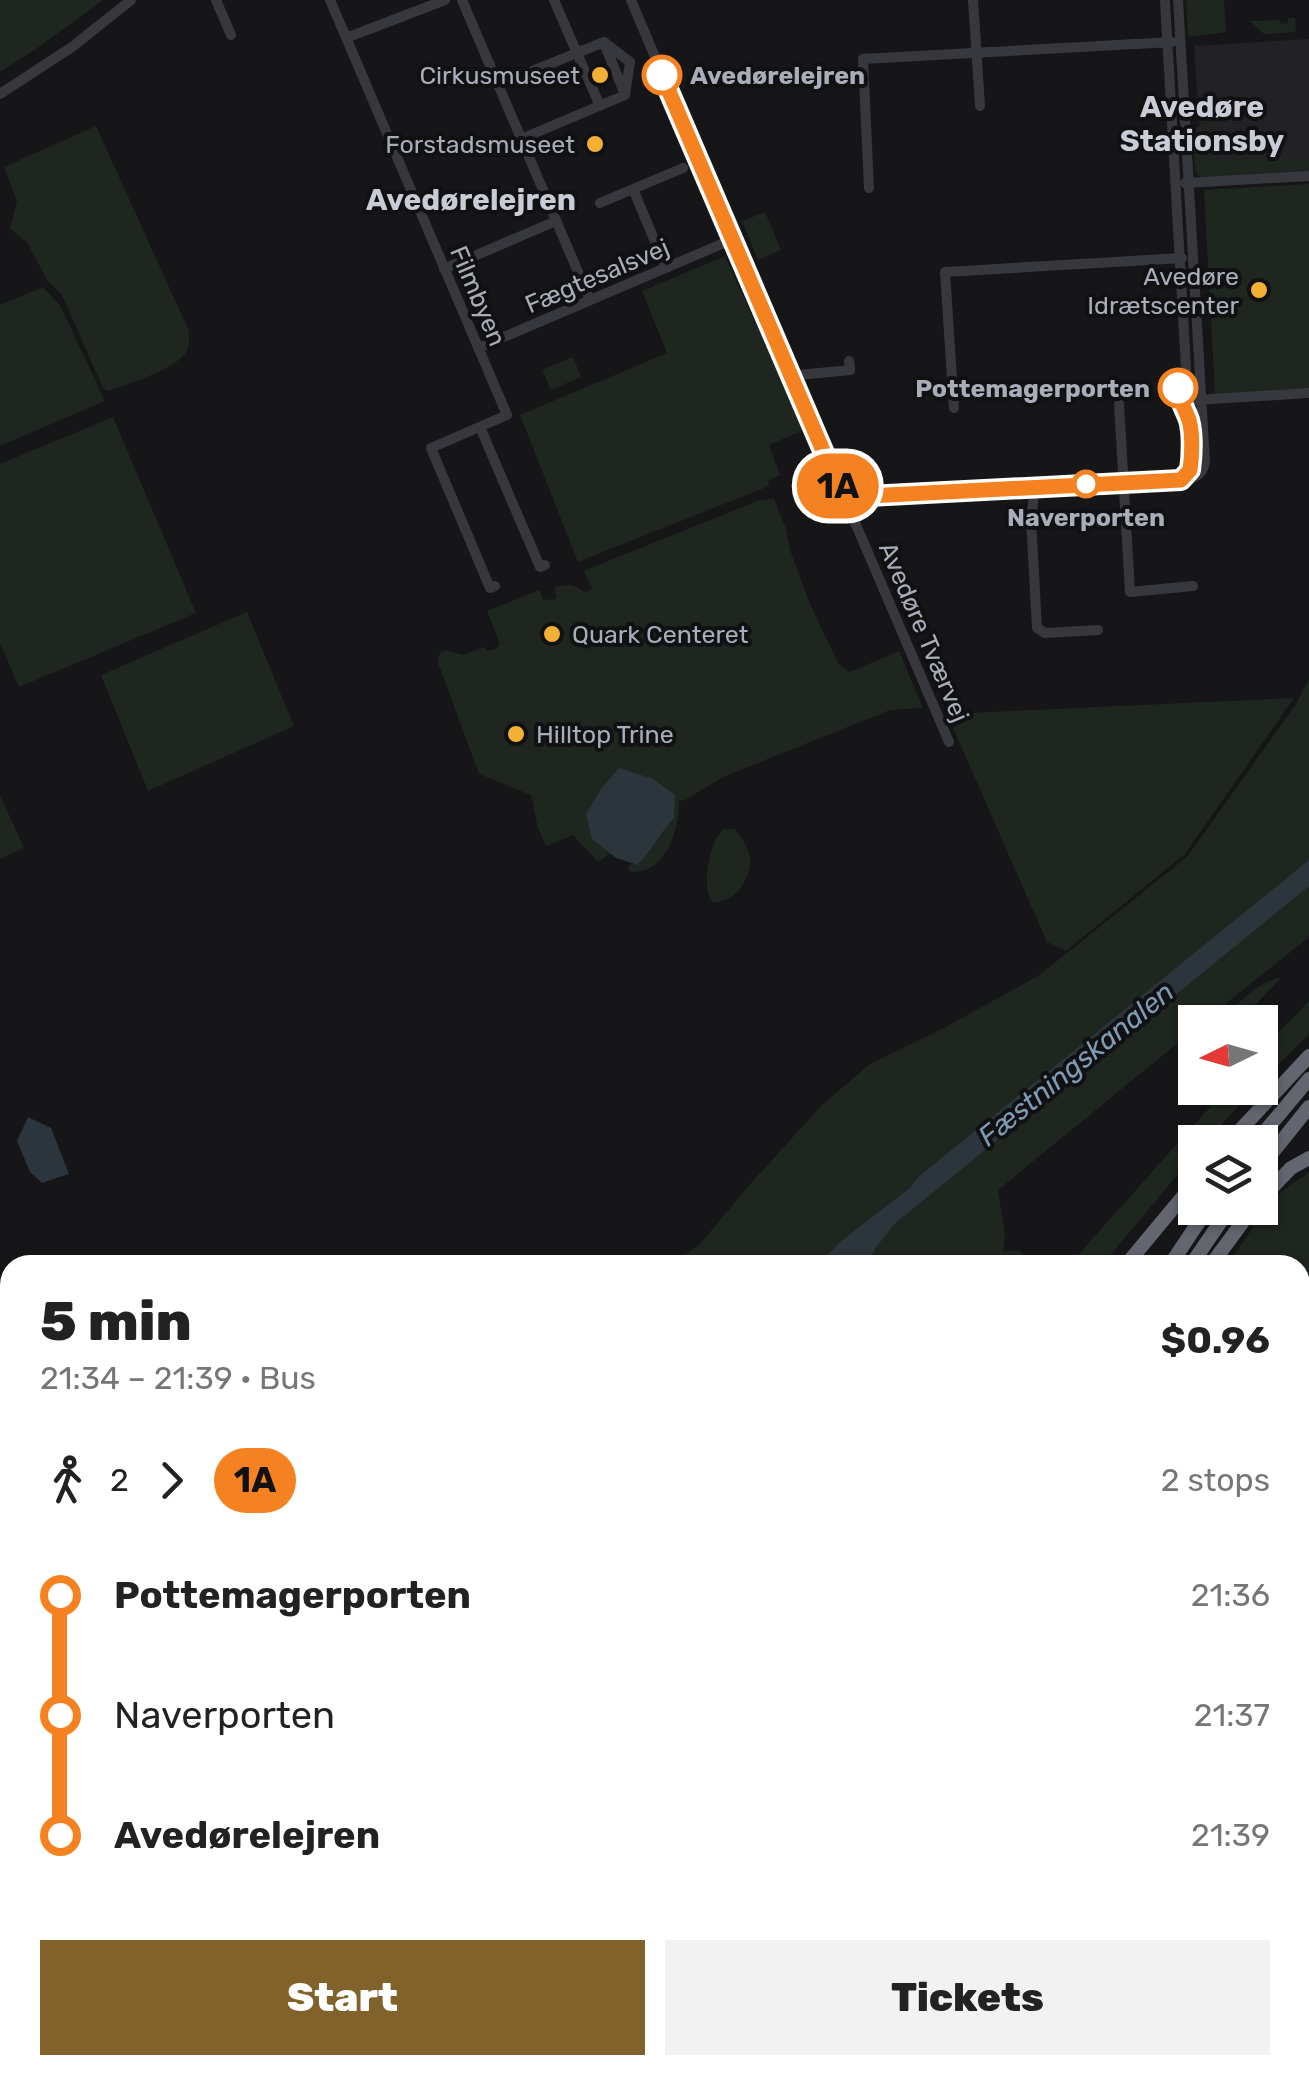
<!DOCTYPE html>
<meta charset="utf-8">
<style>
body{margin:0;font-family:Rubik,sans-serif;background:#f2f2f2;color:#222;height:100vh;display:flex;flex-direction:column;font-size:38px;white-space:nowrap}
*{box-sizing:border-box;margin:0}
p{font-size:32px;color:#767676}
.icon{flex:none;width:55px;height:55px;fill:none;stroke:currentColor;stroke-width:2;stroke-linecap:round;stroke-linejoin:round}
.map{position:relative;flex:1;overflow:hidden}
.panel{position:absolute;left:0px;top:1255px;width:1310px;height:820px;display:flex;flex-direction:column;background:#fff;border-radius:30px 30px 0 0;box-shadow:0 2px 8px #0004}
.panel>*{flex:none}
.badge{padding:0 20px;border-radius:32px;font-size:35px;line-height:65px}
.needle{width:65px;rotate:265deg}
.controls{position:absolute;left:1178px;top:1005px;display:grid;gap:20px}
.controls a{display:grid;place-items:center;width:100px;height:100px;border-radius:0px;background:#fff;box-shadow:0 2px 8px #0004;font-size:50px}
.map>.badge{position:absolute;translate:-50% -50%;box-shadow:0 0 0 5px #fff}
.legs{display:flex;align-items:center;gap:15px;height:110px;padding:0 40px;font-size:32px}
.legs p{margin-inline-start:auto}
.head{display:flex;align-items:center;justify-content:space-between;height:170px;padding:0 40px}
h1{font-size:55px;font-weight:800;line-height:75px}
.primary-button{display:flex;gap:20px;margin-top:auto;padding:20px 40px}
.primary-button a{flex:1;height:115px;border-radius:0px;background:#80622a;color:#fff;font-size:40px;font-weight:800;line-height:115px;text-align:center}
.primary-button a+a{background:#f2f2f2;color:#222}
ul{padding:0 40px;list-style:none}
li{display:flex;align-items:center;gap:35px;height:120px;font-size:38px}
li i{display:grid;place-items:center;width:15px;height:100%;margin:0 12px;background:currentColor}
li i::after{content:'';width:25px;height:25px;margin:-12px;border:8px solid;border-radius:50%;background:#fff}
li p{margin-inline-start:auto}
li:first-child i{background:linear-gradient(#0000 50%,currentColor 0)}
li:last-child i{background:linear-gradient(currentColor 50%,#0000 0)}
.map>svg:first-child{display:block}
.built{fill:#222225}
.green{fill:#1e261f}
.water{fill:#2c353c}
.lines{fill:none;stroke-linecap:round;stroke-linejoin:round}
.stream{stroke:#2c353c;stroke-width:2.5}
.minor{stroke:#37383d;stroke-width:10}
.highway{stroke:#63666e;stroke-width:14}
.line-1-casing{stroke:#fff;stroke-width:22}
.line-1{stroke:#f58220;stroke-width:15}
.poi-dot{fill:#f2b134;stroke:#111113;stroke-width:4}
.stop-1-dot{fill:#fff;stroke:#f58220;stroke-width:5}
.labels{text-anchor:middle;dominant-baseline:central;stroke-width:8;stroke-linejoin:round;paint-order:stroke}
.poi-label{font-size:25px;fill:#a8adb8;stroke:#111113;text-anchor:end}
.stop-label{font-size:25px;font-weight:bold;fill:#a8adb8;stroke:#111113;text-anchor:start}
.street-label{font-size:25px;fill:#a8adb8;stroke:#111113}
.water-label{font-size:28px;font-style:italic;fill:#7f9bb3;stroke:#111113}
.quarter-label{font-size:30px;font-weight:bold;fill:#c9ccd4;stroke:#111113}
</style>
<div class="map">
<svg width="1309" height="2075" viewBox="0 0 1309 2075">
<rect width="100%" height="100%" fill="#161618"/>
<path class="built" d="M1309 39V173L1203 179 1194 46Z"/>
<path class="green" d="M0 0H103L36 49 0 72Z
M1186 0H1224L1226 32 1188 37Z
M1288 18H1295L1296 32 1264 34 1250 21 1280 20 1281 24 1288 23Z
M96 126 189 331C189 340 190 348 184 355 172 370 128 384 109 391L103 388 62 295 47 280 27 242 10 229 17 201 4 167Z
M1192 127H1204L1208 160 1309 159V169L1202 178 1197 174 1195 168Z
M1309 184V389L1215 394 1204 190Z
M765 212 781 250 758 260 742 221Z
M725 256 804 430 769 445 780 475 768 481 769 486 578 562 520 415 667 353 642 291Z
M43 287 60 305 105 401 0 446V305Z
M573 357 581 377 551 390 542 370Z
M113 417 196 613 19 687 0 643V464Z
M774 499 786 529 790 550 810 604 838 663 850 672 899 651 923 708 890 710 723 777 685 800 679 801C679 830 666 874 631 872L628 868 631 863 638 865C652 850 660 833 674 818L592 839 610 853 598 862 573 835 546 846 538 828 531 795 479 774 437 660 440 653 446 650 463 655 483 647 488 651 496 649 500 644 487 611 540 590 543 600 556 599 555 587C568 584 574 583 585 593L592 589 584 572 586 570 760 500Z
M247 612 294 726 148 791 101 675Z
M1309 679V937L1203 1022H1195V1029L998 1190 1005 1234 1003 1252 1019 1250 1031 1262 1028 1265H670L700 1244 752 1182 823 1104 870 1064 942 1029 1038 976 1187 857 1296 704Z
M1294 698 1185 854 1066 951 1047 942 947 714Z
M0 795 24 848 0 859Z
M724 829H735C741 837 749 848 750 858 752 879 733 905 712 902 701 885 709 841 724 829Z
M1281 978 1244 1017 1232 1012 1233 1007C1247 996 1262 980 1281 978Z
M1309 1001V1034L1260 1083V1051Z
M1227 1088H1256L1205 1142H1195V1154L1102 1265H1069Z
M1309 1172V1350L1300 1359V1265H1227L1273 1198Z
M10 1512V1759L0 1762V1518Z
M1300 1556 1309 1563V1663L1300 1670Z
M1309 1970V2075H1286V2065H1300V1972Z
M10 1976V2065H809L790 2075H0V1979Z
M939 2065H964L966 2075H917Z"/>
<path class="water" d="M619 768 653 779 675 795 674 818C660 833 652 850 638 865L616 858 592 839 586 814 601 789Z
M1309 860V886L893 1225 875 1249 867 1265H818L840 1242 911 1187 917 1178Z
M28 1117 51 1128 69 1174 42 1183 30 1172 17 1141Z"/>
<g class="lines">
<path class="stream" d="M716 2065 720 2075"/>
<path class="minor" d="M216 0 231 35
M330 0 507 415 431 448 490 588 495 586
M462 0 590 300
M554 0 600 106
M631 0 817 439 842 495 848 497V506L949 742
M973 0 980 106
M1165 0 1191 456 1190 470 1182 479
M346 38 445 0
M604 43 624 92
M498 85 604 42 630 62 625 95 521 139
M0 94 72 47 131 0
M1185 183 1309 176
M869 188 863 59 1172 42
M633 189 666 268
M600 203 683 168
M444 269 556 221
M478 348 731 240
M789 376 850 370 849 361
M1195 400 1309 393
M1119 404 1130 592 1193 586
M954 408 945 272 1182 258
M480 427 540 567 545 565
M1035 487 1031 519 1037 628 1045 633 1098 630
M848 497 1181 480C1194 479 1202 476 1205 462L1178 0
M1303 1861 1309 1840
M1300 1937 1309 1935
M771 2065 774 2075
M1215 2065V2075
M882 2075 903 2065"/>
<path class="highway" d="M1229 1142 1309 1056
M1256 1142 1309 1079
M1260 1168 1309 1107
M1260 1200 1291 1168 1309 1158
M1126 1265 1195 1182
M1170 1265 1208 1208
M1191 1265 1230 1208
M1211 1265 1253 1208
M1300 1379 1309 1369
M1300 1405 1309 1397
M0 1935 10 1932
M0 1967 10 1964
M972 2065 974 2075
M985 2065 986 2075
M1006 2065V2075"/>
</g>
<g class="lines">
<defs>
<path id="line-1" d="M662 75 842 495 848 497 868 496 1181 480 1190 470C1192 456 1193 434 1189 420 1185 408 1179 401 1178 388"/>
</defs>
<use href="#line-1" class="line-1-casing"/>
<use href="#line-1" class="line-1"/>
</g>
<g class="poi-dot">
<circle cx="600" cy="75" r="10"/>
<circle cx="595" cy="144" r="10"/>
<circle cx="1259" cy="290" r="10"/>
<circle cx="552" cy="634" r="10"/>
<circle cx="516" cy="734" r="10"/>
</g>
<g class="stop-1-dot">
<circle cx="662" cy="75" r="18"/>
<circle cx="1178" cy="388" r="18"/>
<circle cx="1086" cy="484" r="12"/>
</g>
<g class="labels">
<g class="poi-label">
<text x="580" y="75">Cirkusmuseet</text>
<text x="575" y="144">Forstadsmuseet</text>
<text x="1239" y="276">Avedøre<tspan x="1239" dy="29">Idrætscenter</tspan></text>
<text x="572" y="634" text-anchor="start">Quark Centeret</text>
<text x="536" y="734" text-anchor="start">Hilltop Trine</text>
</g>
<g class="stop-label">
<text x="690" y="75">Avedørelejren</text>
<text x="1150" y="388" text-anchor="end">Pottemagerporten</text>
<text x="1086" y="517" text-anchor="middle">Naverporten</text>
</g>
<g class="street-label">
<text transform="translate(597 276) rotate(-23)">Fægtesalsvej</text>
<text transform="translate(478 296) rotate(67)">Filmbyen</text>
<text transform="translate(924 632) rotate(67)">Avedøre Tværvej</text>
</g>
<g class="water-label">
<text transform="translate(1076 1064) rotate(-39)">Fæstningskanalen</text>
</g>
<g class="quarter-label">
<text x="1202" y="107">Avedøre<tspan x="1202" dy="34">Stationsby</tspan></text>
<text x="471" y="200">Avedørelejren</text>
</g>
</g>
</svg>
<div class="controls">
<a><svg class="needle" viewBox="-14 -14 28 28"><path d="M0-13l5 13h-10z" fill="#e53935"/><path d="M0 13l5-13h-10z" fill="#767676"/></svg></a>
<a><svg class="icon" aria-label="layers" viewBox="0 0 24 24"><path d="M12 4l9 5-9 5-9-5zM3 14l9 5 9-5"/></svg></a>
</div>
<b class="badge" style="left:838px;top:486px;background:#f58220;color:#111">1A</b>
<section class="panel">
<div class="head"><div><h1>5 min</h1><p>21:34 – 21:39 · Bus</p></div><b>$0.96</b></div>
<div class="legs"><svg class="icon" aria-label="walk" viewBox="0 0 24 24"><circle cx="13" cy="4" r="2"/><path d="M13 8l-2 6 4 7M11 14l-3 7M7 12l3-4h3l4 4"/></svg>2<svg class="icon" aria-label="forward" viewBox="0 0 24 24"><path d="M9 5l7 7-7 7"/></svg><b class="badge" style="background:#f58220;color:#111">1A</b><p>2 stops</p></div>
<ul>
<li><i style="color:#f58220"></i><b>Pottemagerporten</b><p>21:36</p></li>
<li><i style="color:#f58220"></i><span>Naverporten</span><p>21:37</p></li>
<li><i style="color:#f58220"></i><b>Avedørelejren</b><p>21:39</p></li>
</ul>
<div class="primary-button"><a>Start</a><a>Tickets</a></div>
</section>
</div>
